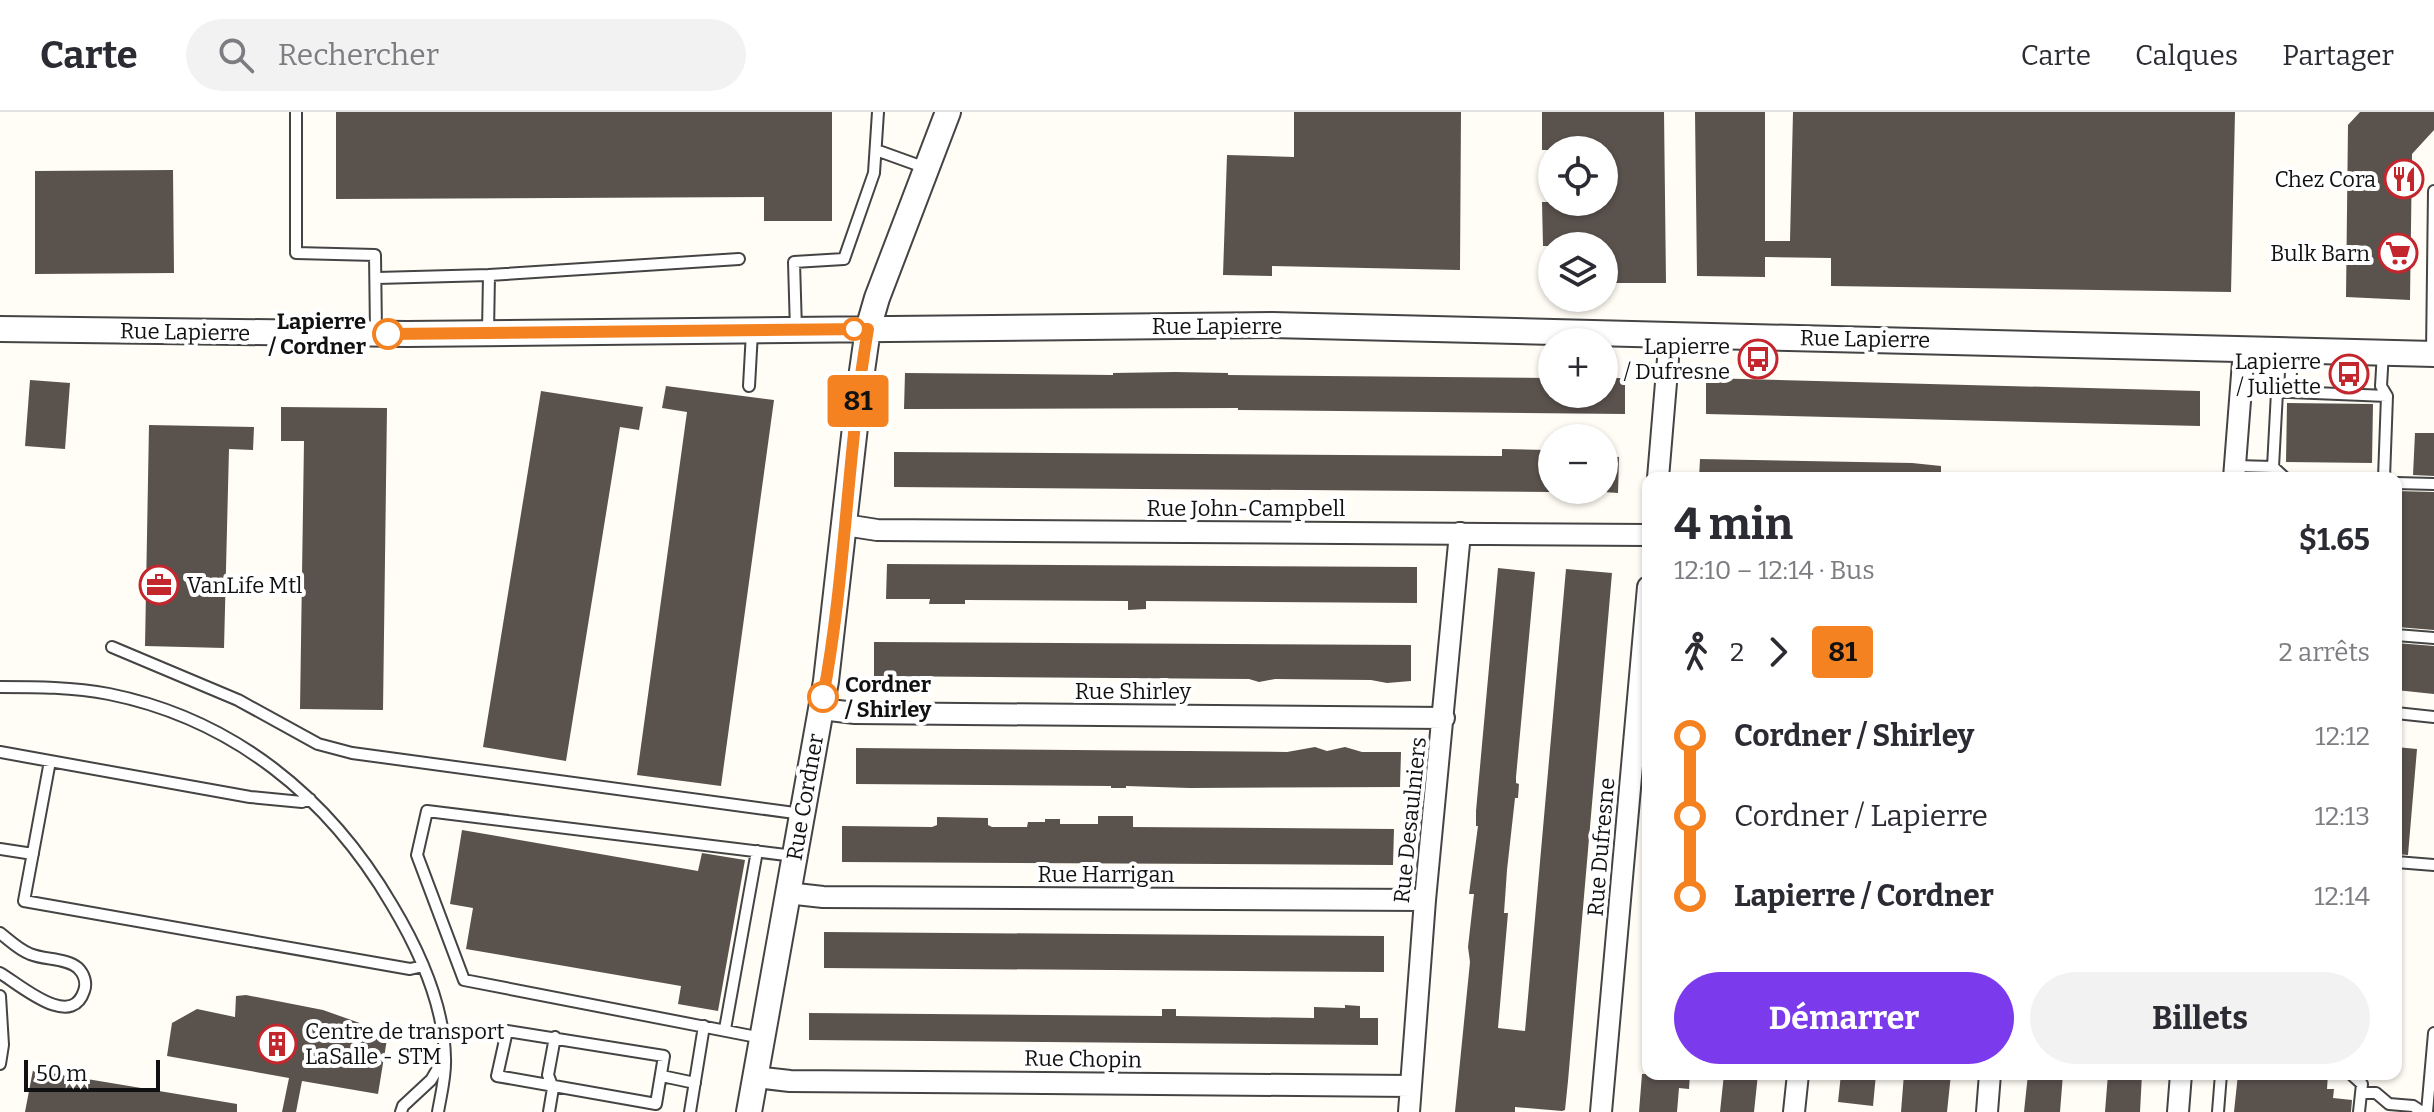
<!DOCTYPE html>
<html lang="fr">
<meta charset="utf-8">
<style>
body{margin:0;font-family:Bitter,serif;background:#f2f2f3;color:#2b2b33;height:100vh;display:flex;flex-direction:column;font-size:30px;white-space:nowrap}
*{box-sizing:border-box;margin:0}
p{font-size:26px;color:#7c7c81}
.icon{flex:none;width:44px;height:44px;fill:none;stroke:currentColor;stroke-width:2;stroke-linecap:round;stroke-linejoin:round}
.map{position:relative;flex:1;overflow:hidden}
.drawer{position:absolute;left:1642px;top:360px;width:760px;height:608px;display:flex;flex-direction:column;background:#fff;border-radius:16px;box-shadow:0 2px 6px #0004}
.drawer>*{flex:none}
.badge{padding:0 16px;border-radius:6px;font-size:28px;line-height:52px}
.buttons{position:absolute;left:1538px;top:24px;display:grid;gap:16px}
.buttons a{display:grid;place-items:center;width:80px;height:80px;border-radius:50%;background:#fff;box-shadow:0 2px 6px #0004;font-size:40px}
.scale{position:absolute;left:24px;bottom:20px;width:136px;box-sizing:border-box;padding-left:8px;border:4px solid #111;border-top:0;font-size:22px;line-height:28px;white-space:nowrap;color:#111;-webkit-text-stroke:6px #fff;paint-order:stroke}
.map>.badge{position:absolute;translate:-50% -50%;box-shadow:0 0 0 4px #fff}
.legs{display:flex;align-items:center;gap:12px;height:88px;padding:0 32px;font-size:26px}
.legs p{margin-inline-start:auto}
.overview{display:flex;align-items:center;justify-content:space-between;height:136px;padding:0 32px}
h1{font-size:44px;font-weight:700;line-height:60px}
.button{display:flex;gap:16px;margin-top:auto;padding:16px 32px}
.button a{flex:1;height:92px;border-radius:48px;background:#7c3aed;color:#fff;font-size:32px;font-weight:700;line-height:92px;text-align:center}
.button a+a{background:#f2f2f3;color:#2b2b33}
ul{padding:0 32px;list-style:none}
li{display:flex;align-items:center;gap:28px;height:80px;font-size:30px}
li i{display:grid;place-items:center;width:12px;height:100%;margin:0 10px;background:currentColor}
li i::after{content:'';width:20px;height:20px;margin:-10px;border:6px solid;border-radius:50%;background:#fff}
li p{margin-inline-start:auto}
li:first-child i{background:linear-gradient(#0000 50%,currentColor 0)}
li:last-child i{background:linear-gradient(currentColor 50%,#0000 0)}
header{display:flex;align-items:center;gap:48px;box-sizing:border-box;height:112px;padding:0 40px;background:#fff;border-bottom:2px solid #e1e1e2}
header strong{font-size:38px}
nav{display:flex;gap:44px;margin-inline-start:auto;font-size:28px}
.search{width:560px;height:72px;background:#f2f2f3;display:flex;align-items:center;gap:20px;box-sizing:border-box;padding:0 28px;border-radius:44px;color:#7c7c81;font-size:30px}
.map>svg:first-child{display:block}
.building{fill:#5a524d}
.lines{fill:none;stroke-linecap:round;stroke-linejoin:round}
.service-casing{stroke:#444;stroke-width:14}
.minor-casing{stroke:#444;stroke-width:24}
.tertiary-casing{stroke:#444;stroke-width:28}
.service{stroke:#fff;stroke-width:10}
.minor{stroke:#fff;stroke-width:20}
.tertiary{stroke:#fff;stroke-width:24}
.line-1-casing{stroke:#fff;stroke-width:18}
.line-1{stroke:#f58220;stroke-width:12}
.stop-1-dot{fill:#fff;stroke:#f58220;stroke-width:4}
.labels{text-anchor:middle;dominant-baseline:central;stroke-width:8;stroke-linejoin:round;paint-order:stroke}
.poi-label{font-size:22px;fill:#111;stroke:#fff;text-anchor:end}
.stop-label{font-size:22px;font-weight:bold;fill:#111;stroke:#fff;text-anchor:end}
.street-label{font-size:22px;fill:#111;stroke:#fff}
</style>
<header>
<strong>Carte</strong>
<div class="search"><svg class="icon" aria-label="search" viewBox="0 0 24 24"><circle cx="10" cy="10" r="6"/><path d="M15 15l6 6"/></svg>Rechercher</div>
<nav><a>Carte</a><a>Calques</a><a>Partager</a></nav>
</header>
<div class="map">
<svg width="2434" height="1000" viewBox="0 0 2434 1000">
<rect width="100%" height="100%" fill="#fffdf5"/>
<path class="building" d="M336 0H832V109H764V85L336 87Z
M1294 0H1461L1460 158 1272 154V164L1223 163 1227 43 1294 45Z
M1542 0H1664L1666 171H1604V134H1543L1542 90H1604V38H1542Z
M1695 0H1765V129H1790L1793 0H2235L2231 180 1831 174V146L1765 145V165L1697 164Z
M2360 0H2434V18L2412 42 2410 188 2346 185 2348 13Z
M173 58 174 161 35 162V59Z
M1175 260 1228 261V263L1552 266V282H1604V266H1625V302L1238 298V296L904 297 905 261 1113 263V261Z
M1706 266 2200 279V314L1706 302Z
M30 268 70 271 65 337 25 334Z
M666 274 774 288 721 674 637 663 687 300 662 296Z
M541 279 643 295 639 318 620 315 566 649 483 635Z
M2287 291 2373 292 2372 351 2286 350Z
M281 295 387 296 383 598 300 597 304 329H281Z
M149 313 254 315 253 338 229 337 224 536 145 534Z
M2415 321H2434V364L2413 363Z
M1502 337 1547 338V345H1551L1550 380 894 375V340L1498 344H1502Z
M1604 344 1619 345 1618 381 1604 380Z
M1700 347 1912 351 1941 354V366H1699Z
M2396 379 2434 380V518L2397 515 2401 471H2396Z
M887 452 1417 455V491L1146 489V497L1128 498V489L965 488V492H929L930 487H886Z
M1498 456 1535 460 1516 665V671L1519 672 1518 686H1515L1507 758 1504 801H1508L1498 916 1525 919 1566 457 1612 461 1568 969 1565 998 1562 999 1515 995V1000H1455L1470 850 1468 835 1474 782H1469L1478 714H1476V699Z
M874 530 1411 533V569L1387 571 1371 568 1275 567 1259 570 1249 567 874 564Z
M2396 531 2434 534V582L2396 578Z
M1315 635 1327 639 1345 635 1362 640H1401L1400 675 1190 676 1126 674V676H1111V674L856 672V636L1287 640Z
M2396 635 2417 637 2408 743 2396 742Z
M1098 704H1133V715L1394 717 1393 753 842 750V714L932 715 937 713V705L988 706V713L992 715H1027L1028 710H1045V707H1060V712H1098Z
M462 718 698 759 702 741 745 748 718 899 678 892 681 874 466 837 473 796 450 792Z
M824 820 1384 824V860L824 856Z
M246 883 323 898 388 921 378 982 302 969 296 1000H282L289 966 167 944 172 911 197 897 235 905 236 884Z
M1345 893 1360 894V906H1378V933L809 928V901L1162 904V897H1176V904L1314 906V895L1345 896Z
M33 958 237 992V1000H25Z
M1642 962H1690L1689 977 1679 976 1677 1000H1639Z
M1724 962H1758L1754 1000H1720Z
M1841 962H1876L1873 994 1838 990Z
M1904 962H1951L1947 1000H1901Z
M2028 962H2063L2060 1000H2024Z
M2108 962H2142L2140 1000H2105Z
M2238 962H2328L2327 977H2334L2333 986 2352 988 2351 1000H2234Z"/>
<g class="lines">
<defs>
<path id="service" d="M296 0V141L375 143 376 220
M876 38 926 56
M377 166 489 163
M796 218 794 150 844 147 874 61 878 0
M488 220 489 163 739 147
M2292 238 2290 280 2387 284 2384 366
M2383 240 2381 274 2387 284
M2432 241 2434 79
M749 274 752 220
M2235 354 2273 355
M2285 366 2273 355 2277 280H2290
M2396 371 2434 372
M2396 523 2434 526
M112 535 238 588 318 632 352 641 802 702
M0 575C36 575 73 575 109 582 233 607 329 685 392 793 419 838 444 892 445 946 446 964 441 982 438 1000
M2396 601 2434 605
M0 640 250 685 302 690 310 687
M50 649 24 789 410 857 423 854
M0 737 33 742
M2396 750 2434 753
M0 821C9 828 19 838 30 842 44 848 67 846 78 856 84 862 87 871 84 879 71 919 18 871 0 861
M0 884 3 933 0 952
M725 917 757 739
M507 919 664 944 656 992 497 964Z
M762 926 464 868 417 743 427 699 794 744
M2351 962 2362 972 2359 1000
M662 964 695 971
M2361 981H2376L2389 992 2413 994 2422 1000
M401 1000 403 994 431 968 444 946
M549 1000 553 976 548 963 555 925
M690 1000 704 914
M2218 1000 2221 962
M2427 1000 2434 921"/>
<path id="minor" d="M1658 366 1670 223
M2234 366 2244 237
M845 413 877 418 1648 423
M821 597 855 601 1444 606
M787 781 823 785 1425 788
M755 965 790 969 1411 974
M1409 1000 1425 788 1460 421
M1601 1000 1648 475
M1794 1000 1798 962
M1987 1000 1990 962
M2178 1000 2181 962"/>
<path id="tertiary" d="M0 217 407 222 1272 213 2434 242
M749 1000 826 569 859 280 868 217 877 186 948 0"/>
</defs>
<use href="#service" class="service-casing"/>
<use href="#minor" class="minor-casing"/>
<use href="#tertiary" class="tertiary-casing"/>
<use href="#service" class="service"/>
<use href="#minor" class="minor"/>
<use href="#tertiary" class="tertiary"/>
</g>
<g class="lines">
<defs>
<path id="line-1" d="M388 222 868 217C847 339 846 464 823 585"/>
</defs>
<use href="#line-1" class="line-1-casing"/>
<use href="#line-1" class="line-1"/>
</g>
<defs>
<symbol id="restaurant-ring" viewBox="-11 -11 22 22"><circle r="9.5" fill="#fff" stroke="#c4262e" stroke-width="1.5"/><path d="M-5-6h1v4h1v-4h1v4h1v-4h1v5L-1.5 .5V6h-2V.5L-5-1ZM5-6V6H3V1.5H1.5Q1.5-4 5-6Z" fill="#c4262e"/></symbol>
<symbol id="supermarket-ring" viewBox="-11 -11 22 22"><circle r="9.5" fill="#fff" stroke="#c4262e" stroke-width="1.5"/><path d="M-6-5.5h2.5l.6 2H6L4.5 2H-2.5L-4.4-4H-6ZM-1.5 3.2a1.3 1.3 0 1 0 .1 0ZM3 3.2a1.3 1.3 0 1 0 .1 0Z" fill="#c4262e"/></symbol>
<symbol id="bus-ring" viewBox="-11 -11 22 22"><circle r="9.5" fill="#fff" stroke="#c4262e" stroke-width="1.5"/><path d="M-5-6H5V4H4V6H2V4H-2V6H-4V4H-5ZM-3.5-4V0h7V-4ZM-3.5 1.2v1.5H-2V1.2ZM2 1.2v1.5H3.5V1.2Z" fill="#c4262e"/></symbol>
<symbol id="office-ring" viewBox="-11 -11 22 22"><circle r="9.5" fill="#fff" stroke="#c4262e" stroke-width="1.5"/><path d="M-6-3h4V-5.5h4V-3h4V5H-6ZM-1-4.5V-3h2v-1.5ZM-6 0V1H6V0Z" fill="#c4262e"/></symbol>
<symbol id="building-ring" viewBox="-11 -11 22 22"><circle r="9.5" fill="#fff" stroke="#c4262e" stroke-width="1.5"/><path d="M-4-6H4V6H1V3H-1V6H-4ZM-2.5-4.3h1.7v1.8h-1.7ZM.8-4.3h1.7v1.8H.8ZM-2.5-1h1.7V.8h-1.7ZM.8-1h1.7V.8H.8Z" fill="#c4262e"/></symbol>
</defs>
<g fill-rule="evenodd">
<use href="#restaurant-ring" x="2382" y="45" width="44" height="44"/>
<use href="#supermarket-ring" x="2376" y="119" width="44" height="44"/>
<use href="#bus-ring" x="1736" y="225" width="44" height="44"/>
<use href="#bus-ring" x="2327" y="240" width="44" height="44"/>
<use href="#office-ring" x="137" y="451" width="44" height="44"/>
<use href="#building-ring" x="255" y="910" width="44" height="44"/>
</g>
<g class="stop-1-dot">
<circle cx="854" cy="217" r="10"/>
<circle cx="388" cy="222" r="14"/>
<circle cx="823" cy="585" r="14"/>
</g>
<g class="labels">
<g class="poi-label">
<text x="2376" y="67">Chez Cora</text>
<text x="2370" y="141">Bulk Barn</text>
<text x="1730" y="234">Lapierre<tspan x="1730" dy="25">/ Dufresne</tspan></text>
<text x="2321" y="249">Lapierre<tspan x="2321" dy="25">/ Juliette</tspan></text>
<text x="187" y="473" text-anchor="start">VanLife Mtl</text>
<text x="305" y="919" text-anchor="start">Centre de transport<tspan x="305" dy="25">LaSalle - STM</tspan></text>
</g>
<g class="stop-label">
<text x="366" y="209">Lapierre<tspan x="366" dy="25">/ Cordner</tspan></text>
<text x="845" y="572" text-anchor="start">Cordner<tspan x="845" dy="25">/ Shirley</tspan></text>
</g>
<g class="street-label">
<text x="1217" y="214">Rue Lapierre</text>
<text transform="translate(185 220) rotate(1)">Rue Lapierre</text>
<text transform="translate(1865 227) rotate(1)">Rue Lapierre</text>
<text x="1246" y="396">Rue John-Campbell</text>
<text x="1133" y="579">Rue Shirley</text>
<text transform="translate(805 685) rotate(-80)">Rue Cordner</text>
<text transform="translate(1410 708) rotate(-84)">Rue Desaulniers</text>
<text transform="translate(1601 735) rotate(-85)">Rue Dufresne</text>
<text x="1106" y="762">Rue Harrigan</text>
<text transform="translate(1083 947) rotate(1)">Rue Chopin</text>
</g>
</g>
</svg>
<div class="buttons">
<a><svg class="icon" aria-label="locate" viewBox="0 0 24 24"><circle cx="12" cy="12" r="6"/><path d="M12 2v4M12 18v4M2 12h4M18 12h4"/></svg></a>
<a><svg class="icon" aria-label="layers" viewBox="0 0 24 24"><path d="M12 4l9 5-9 5-9-5zM3 14l9 5 9-5"/></svg></a>
<a>+</a>
<a>−</a>
</div>
<div class="scale">50 m</div>
<b class="badge" style="left:858px;top:289px;background:#f58220;color:#111">81</b>
<section class="drawer">
<div class="overview"><div><h1>4 min</h1><p>12:10 – 12:14 · Bus</p></div><b>$1.65</b></div>
<div class="legs"><svg class="icon" aria-label="walk" viewBox="0 0 24 24"><circle cx="13" cy="4" r="2"/><path d="M13 8l-2 6 4 7M11 14l-3 7M7 12l3-4h3l4 4"/></svg>2<svg class="icon" aria-label="forward" viewBox="0 0 24 24"><path d="M9 5l7 7-7 7"/></svg><b class="badge" style="background:#f58220;color:#111">81</b><p>2 arrêts</p></div>
<ul>
<li><i style="color:#f58220"></i><b>Cordner / Shirley</b><p>12:12</p></li>
<li><i style="color:#f58220"></i><span>Cordner / Lapierre</span><p>12:13</p></li>
<li><i style="color:#f58220"></i><b>Lapierre / Cordner</b><p>12:14</p></li>
</ul>
<div class="button"><a>Démarrer</a><a>Billets</a></div>
</section>
</div>
